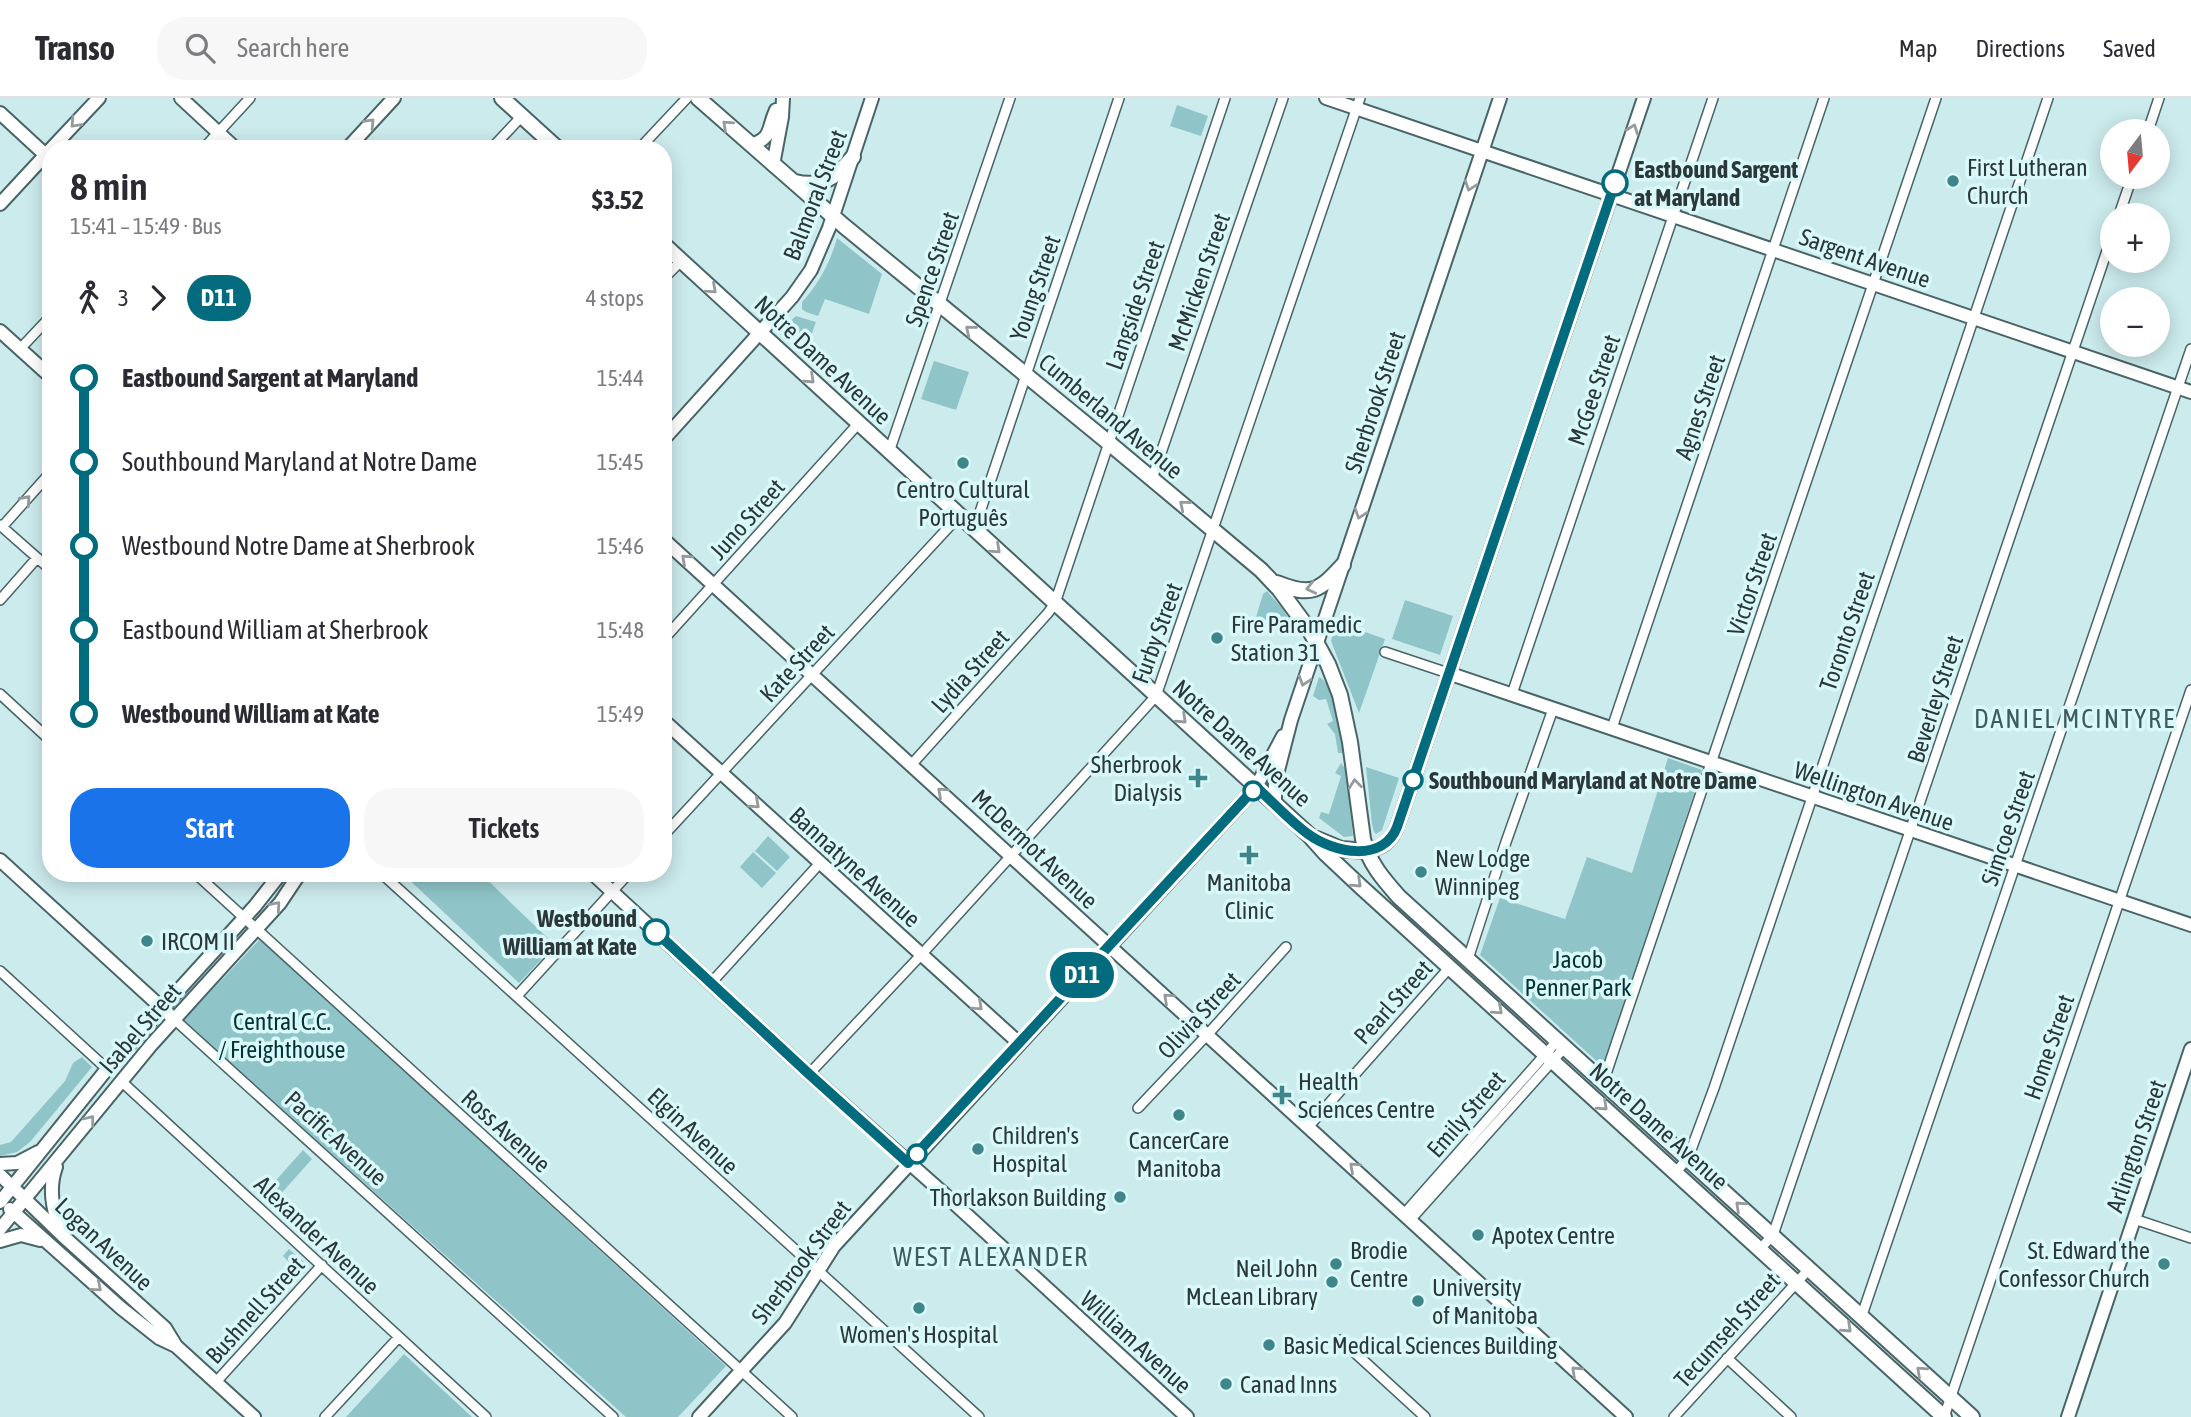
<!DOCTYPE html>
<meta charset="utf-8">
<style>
body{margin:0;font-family:"Asap Condensed",sans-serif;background:#f7f7f7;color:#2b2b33;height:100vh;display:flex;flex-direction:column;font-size:26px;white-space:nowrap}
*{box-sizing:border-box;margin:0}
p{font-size:23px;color:#7c7c81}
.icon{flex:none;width:38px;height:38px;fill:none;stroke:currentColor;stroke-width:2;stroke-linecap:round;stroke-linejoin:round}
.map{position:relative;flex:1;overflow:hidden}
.sheet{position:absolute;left:42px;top:42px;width:630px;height:742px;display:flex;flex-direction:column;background:#fff;border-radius:28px;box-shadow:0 4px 18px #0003}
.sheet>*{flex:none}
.badge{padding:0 14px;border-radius:23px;font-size:24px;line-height:46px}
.needle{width:46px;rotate:196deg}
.tools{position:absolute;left:2100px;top:21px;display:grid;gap:14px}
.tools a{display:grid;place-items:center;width:70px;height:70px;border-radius:50%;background:#fff;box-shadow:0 4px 18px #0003;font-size:35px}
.map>.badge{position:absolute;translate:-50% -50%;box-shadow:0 0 0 4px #fff}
.legs{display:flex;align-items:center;gap:10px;height:77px;padding:0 28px;font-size:23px}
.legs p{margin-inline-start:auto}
.overview{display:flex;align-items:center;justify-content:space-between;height:119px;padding:0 28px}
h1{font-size:38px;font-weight:600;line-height:52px}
.primary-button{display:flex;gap:14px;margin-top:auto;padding:14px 28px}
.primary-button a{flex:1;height:80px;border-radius:28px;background:#1a73e8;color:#fff;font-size:28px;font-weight:600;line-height:80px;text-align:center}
.primary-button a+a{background:#f7f7f7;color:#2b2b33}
ul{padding:0 28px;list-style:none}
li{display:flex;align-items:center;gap:24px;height:84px;font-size:26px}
li i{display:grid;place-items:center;width:10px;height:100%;margin:0 9px;background:currentColor}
li i::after{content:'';width:18px;height:18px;margin:-9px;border:5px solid;border-radius:50%;background:#fff}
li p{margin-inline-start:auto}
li:first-child i{background:linear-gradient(#0000 50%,currentColor 0)}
li:last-child i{background:linear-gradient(currentColor 50%,#0000 0)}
header{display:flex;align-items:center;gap:42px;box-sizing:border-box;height:98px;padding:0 35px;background:#fff;border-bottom:2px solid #e1e1e2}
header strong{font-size:33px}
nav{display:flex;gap:38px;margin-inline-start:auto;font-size:24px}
.search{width:490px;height:63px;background:#f7f7f7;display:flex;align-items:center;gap:18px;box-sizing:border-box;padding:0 24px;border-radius:28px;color:#7c7c81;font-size:26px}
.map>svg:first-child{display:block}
.green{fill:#8fc5c8}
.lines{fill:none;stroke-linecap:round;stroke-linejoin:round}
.minor-casing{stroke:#496466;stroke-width:12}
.tertiary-casing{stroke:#496466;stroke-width:16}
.secondary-casing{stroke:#496466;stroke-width:16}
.primary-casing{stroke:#496466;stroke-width:18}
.minor{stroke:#fff;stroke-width:9}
.tertiary{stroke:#fff;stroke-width:12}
.secondary{stroke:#fff;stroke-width:12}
.primary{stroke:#fff;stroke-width:14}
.oneway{stroke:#959b9c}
.line-1-casing{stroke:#fff;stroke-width:16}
.line-1{stroke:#026c7e;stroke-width:10}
.poi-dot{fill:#3e868a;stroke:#d9f8fa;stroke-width:2.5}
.stop-1-dot{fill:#fff;stroke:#026c7e;stroke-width:3.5}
.labels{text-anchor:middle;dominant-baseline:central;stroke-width:7;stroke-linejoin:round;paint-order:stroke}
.poi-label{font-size:24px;fill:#2b3738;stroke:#d9f8fa;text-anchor:start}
.stop-label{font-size:24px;font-weight:bold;fill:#2b3738;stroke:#d9f8fa;text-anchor:start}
.street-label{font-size:24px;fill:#2b3738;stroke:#d9f8fa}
.park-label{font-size:24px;fill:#033235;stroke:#d9f8fa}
.neighbourhood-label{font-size:26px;letter-spacing:2px;fill:#405b5d;stroke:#d9f8fa}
</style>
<header>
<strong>Transo</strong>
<div class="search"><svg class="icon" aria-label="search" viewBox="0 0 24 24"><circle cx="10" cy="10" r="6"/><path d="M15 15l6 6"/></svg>Search here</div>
<nav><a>Map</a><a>Directions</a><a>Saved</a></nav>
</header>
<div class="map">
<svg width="2191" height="1319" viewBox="0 0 2191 1319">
<rect width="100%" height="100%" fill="#ccebed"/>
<path class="green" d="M1177 7 1208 18 1201 38 1170 28Z
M837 140 882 176 869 216 825 201 818 218 806 214 802 211V204C818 187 831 163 837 140Z
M796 218 816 224 804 258 795 249 788 225Z
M934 263 969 274 956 312 921 301Z
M1267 493 1282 510 1296 532 1256 519 1263 496Z
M1405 502 1453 518 1440 557 1392 541Z
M1337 524 1385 541 1359 615 1331 543Z
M1319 579C1335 586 1341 634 1344 652L1342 655H1338L1335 636 1327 626 1333 623 1326 601 1319 602 1313 598Z
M1668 660 1702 672 1604 964 1601 967 1480 857 1500 800 1565 821 1587 759 1632 775Z
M1341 665 1346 672 1353 738 1344 739 1319 720 1321 714 1329 716 1341 678 1335 675Z
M1366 669 1399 680 1382 732 1376 736 1374 734 1372 726Z
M768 738 790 759 777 773 755 753Z
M753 754 776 775 762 790 740 769Z
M402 775H480L555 847 519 885Z
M260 841 726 1268 678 1319H626L183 923Z
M82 959 92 969 30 1044 17 1054 0 1058V1047L11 1044 65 983 73 965Z
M303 1052 312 1061 270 1108 261 1099Z
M289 1151 305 1165 280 1193 272 1184 290 1165 283 1158Z
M404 1256 472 1319H346Z"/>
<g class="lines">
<defs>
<path id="minor" d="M2148 33 2159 0
M203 51 250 0
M491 51 522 18
M639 51 687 0
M2119 117 2132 79
M663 181 681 163
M20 251 51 218
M889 354 1010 0
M1152 381 1283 0
M0 427 51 472
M2 429 51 374
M974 432 1119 0
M0 502 37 460
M663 542 858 326
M1385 554 1448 575
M0 596 51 643
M1512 596 1713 0
M1612 630 1824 0
M912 666 1048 515 1055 505 1225 0
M663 738 959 418
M195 775 792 1319
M381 775 979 1319
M1468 861 1506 744 1553 611
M0 873 107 971
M711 885 820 765
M517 898 629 775
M174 921 613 1319
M809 976 921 857 1156 598 1360 0
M1599 981 1607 973 1615 949 1936 0
M121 983 486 1319
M1138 1010 1208 936 1286 849
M1309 1028 1450 869
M1675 1075 1688 1060 1714 990 2048 0
M1405 1115 1557 943
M1411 1121 1564 950
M2134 1121 2191 1140
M1760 1151 1773 1137 1776 1128 2112 138
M1861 1220 2191 251
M1341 1242 1425 1319
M1727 1260 1791 1319
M216 1284 322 1167
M325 1319 399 1239
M1674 1319 1809 1171
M1944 1319 2191 592"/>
<path id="tertiary" d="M181 0 236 51
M0 15 51 62
M751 47C773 40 767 31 776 12
M51 51 99 0
M347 51 394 0
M773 67 782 19 783 0
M0 106 51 51
M663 441 1626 1319
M1448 575 2191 827
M663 622 1019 945
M0 762 174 921
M699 1319 785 1225 834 1148 1256 689"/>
<path id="secondary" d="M1326 0 2191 294
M0 233 51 279
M663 342 792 199 811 172 829 130 872 0
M1256 689 1283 638
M1275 706V684L1291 622 1500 0
M1366 753C1382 750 1391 744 1397 729L1644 0
M592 775 809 976 942 1094 1187 1319
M0 1066 17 1065 38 1054
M56 1069C48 1091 53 1111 60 1133
M0 1077 62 1137 165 1230 176 1248 254 1319
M0 1104 107 971 255 808 281 775
M10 1111 121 1210 159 1240 176 1248
M0 1131 152 946 280 805 300 775
M0 1143 21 1137 40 1142
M2068 1319 2191 951"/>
<path id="primary" d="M502 0 558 51
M698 0 844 128 1109 345 1261 472 1279 491 1310 533 1328 566 1340 597 1350 644 1363 741C1369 765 1383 781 1399 799 1590 972 1781 1145 1972 1319
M795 84C821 91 837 78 853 59
M663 146 1309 737 1326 756 1360 788 1944 1319
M1277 485C1312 499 1319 493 1343 467
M1317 741 1341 751 1366 753"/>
</defs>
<use href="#minor" class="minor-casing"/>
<use href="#tertiary" class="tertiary-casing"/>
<use href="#secondary" class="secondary-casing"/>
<use href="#primary" class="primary-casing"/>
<use href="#minor" class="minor"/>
<use href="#tertiary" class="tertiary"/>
<use href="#secondary" class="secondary"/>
<use href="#primary" class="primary"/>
</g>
<defs><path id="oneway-chevron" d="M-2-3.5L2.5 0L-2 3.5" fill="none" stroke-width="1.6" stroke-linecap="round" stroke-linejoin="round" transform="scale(1.75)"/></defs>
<g class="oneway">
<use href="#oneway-chevron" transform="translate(75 25) rotate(133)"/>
<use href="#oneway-chevron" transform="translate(370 25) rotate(-47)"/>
<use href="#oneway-chevron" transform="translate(727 27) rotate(-138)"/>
<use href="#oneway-chevron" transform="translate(1633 31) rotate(-70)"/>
<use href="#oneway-chevron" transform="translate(1470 88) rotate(109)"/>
<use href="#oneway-chevron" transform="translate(712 191) rotate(42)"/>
<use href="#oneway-chevron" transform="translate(970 232) rotate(-141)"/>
<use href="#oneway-chevron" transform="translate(810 281) rotate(43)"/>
<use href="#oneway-chevron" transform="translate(26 402) rotate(-48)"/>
<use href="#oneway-chevron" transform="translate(1184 407) rotate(-140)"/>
<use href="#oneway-chevron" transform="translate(1360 416) rotate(108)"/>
<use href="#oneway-chevron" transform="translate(996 451) rotate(42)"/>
<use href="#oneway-chevron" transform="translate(686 461) rotate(-138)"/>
<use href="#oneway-chevron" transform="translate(1311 490) rotate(167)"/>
<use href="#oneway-chevron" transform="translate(1304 583) rotate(108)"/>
<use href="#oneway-chevron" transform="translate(1182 621) rotate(43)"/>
<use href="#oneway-chevron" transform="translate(1355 686) rotate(-96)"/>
<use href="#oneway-chevron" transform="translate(942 694) rotate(-138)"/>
<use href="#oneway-chevron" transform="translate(755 706) rotate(42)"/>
<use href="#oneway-chevron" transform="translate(1357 785) rotate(43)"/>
<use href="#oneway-chevron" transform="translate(276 808) rotate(-49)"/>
<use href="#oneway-chevron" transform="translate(1168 900) rotate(-138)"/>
<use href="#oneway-chevron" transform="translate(978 908) rotate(42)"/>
<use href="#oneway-chevron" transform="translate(1498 912) rotate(42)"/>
<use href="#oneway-chevron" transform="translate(1603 1008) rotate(43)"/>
<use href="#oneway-chevron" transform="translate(90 1022) rotate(-52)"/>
<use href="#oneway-chevron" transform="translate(1354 1069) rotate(-138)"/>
<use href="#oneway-chevron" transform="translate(1740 1108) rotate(-137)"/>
<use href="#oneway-chevron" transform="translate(97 1189) rotate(40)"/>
<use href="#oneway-chevron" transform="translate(1847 1230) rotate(43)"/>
<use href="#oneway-chevron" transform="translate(1576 1273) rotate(-137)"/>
<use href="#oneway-chevron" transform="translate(1921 1273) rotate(-138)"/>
</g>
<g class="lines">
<defs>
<path id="line-1" d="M656 834 809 976 908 1065 1256 689C1273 704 1290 723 1308 736 1334 755 1383 765 1397 729L1615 85"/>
</defs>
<use href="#line-1" class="line-1-casing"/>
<use href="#line-1" class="line-1"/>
</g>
<g class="poi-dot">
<circle cx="1953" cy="83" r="7"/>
<circle cx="963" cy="365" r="7"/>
<circle cx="1217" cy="540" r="7"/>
<path d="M1194.5 669.5h7v7h7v7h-7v7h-7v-7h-7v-7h7z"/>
<path d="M1245.5 746.5h7v7h7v7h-7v7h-7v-7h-7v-7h7z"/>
<circle cx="1421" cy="774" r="7"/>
<circle cx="147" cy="843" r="7"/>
<path d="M1278.5 986.5h7v7h7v7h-7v7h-7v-7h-7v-7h7z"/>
<circle cx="1179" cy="1017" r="7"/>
<circle cx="978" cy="1051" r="7"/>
<circle cx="1120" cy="1099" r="7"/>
<circle cx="1478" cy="1137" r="7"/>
<circle cx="1336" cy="1166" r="7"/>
<circle cx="2164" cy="1166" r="7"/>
<circle cx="1332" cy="1184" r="7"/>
<circle cx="1418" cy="1203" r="7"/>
<circle cx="919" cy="1210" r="7"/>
<circle cx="1269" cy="1247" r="7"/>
<circle cx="1226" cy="1286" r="7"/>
</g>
<g class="stop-1-dot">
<circle cx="1615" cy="85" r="12"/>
<circle cx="1413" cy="682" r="9"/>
<circle cx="1253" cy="693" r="9"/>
<circle cx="656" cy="834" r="12"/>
<circle cx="917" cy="1056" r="9"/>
</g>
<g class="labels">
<g class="poi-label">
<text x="1967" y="69">First Lutheran<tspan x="1967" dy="28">Church</tspan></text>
<text x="963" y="391" text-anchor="middle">Centro Cultural<tspan x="963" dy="28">Português</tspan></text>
<text x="1231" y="526">Fire Paramedic<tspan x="1231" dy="28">Station 31</tspan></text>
<text x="1182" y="666" text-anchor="end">Sherbrook<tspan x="1182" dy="28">Dialysis</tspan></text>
<text x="1435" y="760">New Lodge<tspan x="1435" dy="28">Winnipeg</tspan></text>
<text x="1249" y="784" text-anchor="middle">Manitoba<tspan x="1249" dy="28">Clinic</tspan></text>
<text x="161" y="843">IRCOM II</text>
<text x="1298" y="983">Health<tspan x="1298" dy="28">Sciences Centre</tspan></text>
<text x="992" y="1037">Children's<tspan x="992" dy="28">Hospital</tspan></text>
<text x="1179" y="1042" text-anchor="middle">CancerCare<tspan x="1179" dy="28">Manitoba</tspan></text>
<text x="1106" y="1099" text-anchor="end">Thorlakson Building</text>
<text x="1492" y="1137">Apotex Centre</text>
<text x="1350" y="1152">Brodie<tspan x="1350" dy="28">Centre</tspan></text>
<text x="2150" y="1152" text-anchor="end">St. Edward the<tspan x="2150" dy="28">Confessor Church</tspan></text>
<text x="1318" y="1170" text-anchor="end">Neil John<tspan x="1318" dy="28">McLean Library</tspan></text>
<text x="1432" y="1189">University<tspan x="1432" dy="28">of Manitoba</tspan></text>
<text x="919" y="1236" text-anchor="middle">Women's Hospital</text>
<text x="1283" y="1247">Basic Medical Sciences Building</text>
<text x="1240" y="1286">Canad Inns</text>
</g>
<g class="stop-label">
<text x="1634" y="71">Eastbound Sargent<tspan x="1634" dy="28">at Maryland</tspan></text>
<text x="1429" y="682">Southbound Maryland at Notre Dame</text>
<text x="637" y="820" text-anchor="end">Westbound<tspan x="637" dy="28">William at Kate</tspan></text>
</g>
<g class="street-label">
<text transform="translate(815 97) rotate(-69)">Balmoral Street</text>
<text transform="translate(1865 160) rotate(19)">Sargent Avenue</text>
<text transform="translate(932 171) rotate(-71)">Spence Street</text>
<text transform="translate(1199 184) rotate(-71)">McMicken Street</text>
<text transform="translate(1035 190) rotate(-71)">Young Street</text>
<text transform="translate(1135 207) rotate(-71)">Langside Street</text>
<text transform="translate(823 262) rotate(43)">Notre Dame Avenue</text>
<text transform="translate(1594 292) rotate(-71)">McGee Street</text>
<text transform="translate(1375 304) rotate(-72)">Sherbrook Street</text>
<text transform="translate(1700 309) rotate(-71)">Agnes Street</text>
<text transform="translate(1111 318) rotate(40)">Cumberland Avenue</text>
<text transform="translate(747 421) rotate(-48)">Juno Street</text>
<text transform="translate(1752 486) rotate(-71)">Victor Street</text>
<text transform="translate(1847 533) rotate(-71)">Toronto Street</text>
<text transform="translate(1157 535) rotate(-70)">Furby Street</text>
<text transform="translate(797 565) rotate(-47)">Kate Street</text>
<text transform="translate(970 573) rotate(-48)">Lydia Street</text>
<text transform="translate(1935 601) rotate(-72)">Beverley Street</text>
<text transform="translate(1242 645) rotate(42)">Notre Dame Avenue</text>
<text transform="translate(1874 698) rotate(19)">Wellington Avenue</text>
<text transform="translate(2008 730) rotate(-71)">Simcoe Street</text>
<text transform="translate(1035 751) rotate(43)">McDermot Avenue</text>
<text transform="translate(855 769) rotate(42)">Bannatyne Avenue</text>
<text transform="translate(1393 904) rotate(-48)">Pearl Street</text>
<text transform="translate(1199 917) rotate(-47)">Olivia Street</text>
<text transform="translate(140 930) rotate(-49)">Isabel Street</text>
<text transform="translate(2049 949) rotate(-71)">Home Street</text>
<text transform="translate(1466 1016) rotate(-49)">Emily Street</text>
<text transform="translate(1659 1028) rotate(42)">Notre Dame Avenue</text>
<text transform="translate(506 1033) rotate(42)">Ross Avenue</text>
<text transform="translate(693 1033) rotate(43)">Elgin Avenue</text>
<text transform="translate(336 1040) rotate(42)">Pacific Avenue</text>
<text transform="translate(2136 1048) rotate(-71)">Arlington Street</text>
<text transform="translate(317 1137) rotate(43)">Alexander Avenue</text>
<text transform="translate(104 1146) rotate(43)">Logan Avenue</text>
<text transform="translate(801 1164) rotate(-53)">Sherbrook Street</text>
<text transform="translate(255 1212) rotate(-48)">Bushnell Street</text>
<text transform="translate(1727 1232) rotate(-48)">Tecumseh Street</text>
<text transform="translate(1136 1244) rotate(42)">William Avenue</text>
</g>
<g class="park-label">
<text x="1578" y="861">Jacob<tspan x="1578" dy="28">Penner Park</tspan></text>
<text x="282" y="923">Central C.C.<tspan x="282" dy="28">/ Freighthouse</tspan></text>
</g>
<g class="neighbourhood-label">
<text x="2075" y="621">DANIEL MCINTYRE</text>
<text x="991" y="1159">WEST ALEXANDER</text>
</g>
</g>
</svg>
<div class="tools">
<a><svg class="needle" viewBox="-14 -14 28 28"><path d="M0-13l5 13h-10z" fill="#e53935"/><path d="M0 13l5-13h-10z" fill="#7c7c81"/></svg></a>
<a>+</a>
<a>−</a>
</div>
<b class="badge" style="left:1082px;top:877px;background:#026c7e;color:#fff">D11</b>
<section class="sheet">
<div class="overview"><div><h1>8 min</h1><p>15:41 – 15:49 · Bus</p></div><b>$3.52</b></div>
<div class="legs"><svg class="icon" aria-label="walk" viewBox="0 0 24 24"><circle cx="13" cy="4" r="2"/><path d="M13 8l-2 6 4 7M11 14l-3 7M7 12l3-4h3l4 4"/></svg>3<svg class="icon" aria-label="forward" viewBox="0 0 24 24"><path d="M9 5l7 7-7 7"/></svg><b class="badge" style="background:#026c7e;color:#fff">D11</b><p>4 stops</p></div>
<ul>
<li><i style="color:#026c7e"></i><b>Eastbound Sargent at Maryland</b><p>15:44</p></li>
<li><i style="color:#026c7e"></i><span>Southbound Maryland at Notre Dame</span><p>15:45</p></li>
<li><i style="color:#026c7e"></i><span>Westbound Notre Dame at Sherbrook</span><p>15:46</p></li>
<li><i style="color:#026c7e"></i><span>Eastbound William at Sherbrook</span><p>15:48</p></li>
<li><i style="color:#026c7e"></i><b>Westbound William at Kate</b><p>15:49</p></li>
</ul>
<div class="primary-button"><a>Start</a><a>Tickets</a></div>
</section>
</div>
